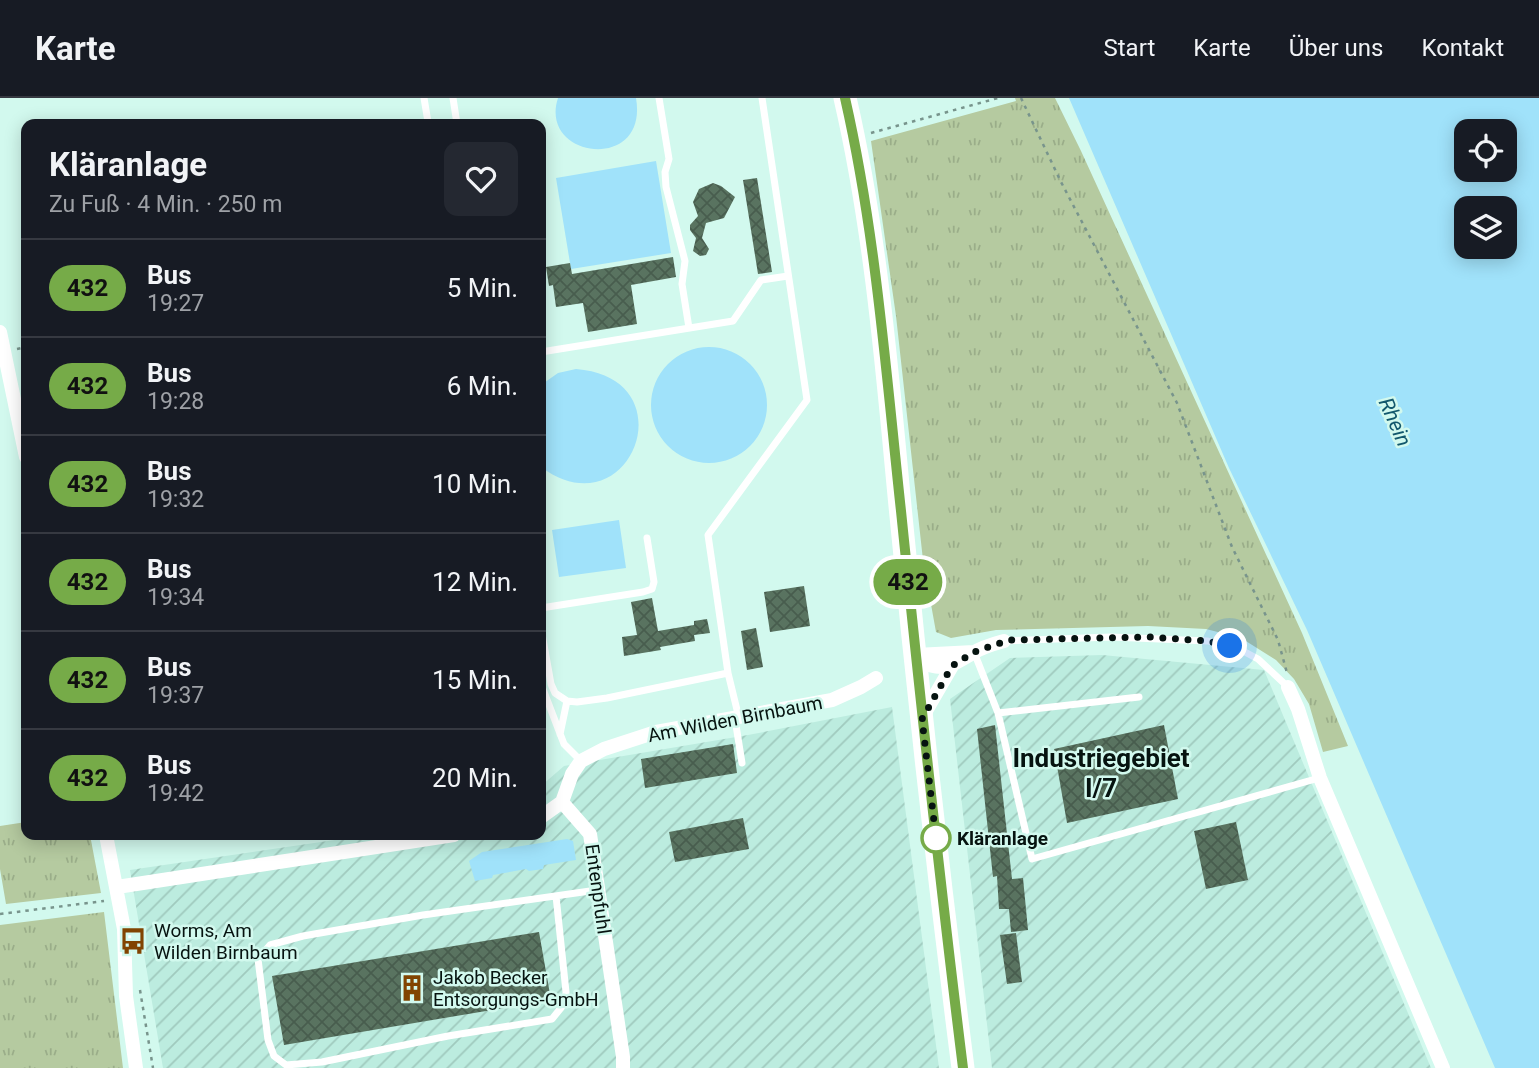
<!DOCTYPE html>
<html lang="de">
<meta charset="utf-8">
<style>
body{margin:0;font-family:Roboto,sans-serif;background:#242831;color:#f1f3f6;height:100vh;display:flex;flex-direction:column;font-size:26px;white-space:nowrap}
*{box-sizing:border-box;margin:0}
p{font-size:23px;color:#9ea1a6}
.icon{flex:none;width:38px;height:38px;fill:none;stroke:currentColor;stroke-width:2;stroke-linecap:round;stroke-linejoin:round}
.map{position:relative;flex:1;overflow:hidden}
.side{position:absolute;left:21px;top:21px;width:525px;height:721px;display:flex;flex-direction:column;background:#171b24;border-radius:14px;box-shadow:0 4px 18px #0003}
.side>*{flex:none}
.badge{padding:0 14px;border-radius:23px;font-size:24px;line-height:46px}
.buttons{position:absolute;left:1454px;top:21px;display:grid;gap:14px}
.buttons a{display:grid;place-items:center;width:63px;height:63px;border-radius:14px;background:#171b24;box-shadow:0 4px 18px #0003;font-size:35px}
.you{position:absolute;width:35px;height:35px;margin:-18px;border:5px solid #fff;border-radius:50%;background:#1a73e8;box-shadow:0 0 0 10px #1a73e833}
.map>.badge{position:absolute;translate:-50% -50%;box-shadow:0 0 0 4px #fff}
.round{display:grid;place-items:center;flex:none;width:74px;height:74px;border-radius:14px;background:#242831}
.head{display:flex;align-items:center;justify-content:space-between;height:119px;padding:0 28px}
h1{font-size:33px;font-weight:700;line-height:52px}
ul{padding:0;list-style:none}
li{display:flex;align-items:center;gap:21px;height:98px;padding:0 28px;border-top:2px solid #363941}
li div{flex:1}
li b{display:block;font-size:26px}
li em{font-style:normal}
li .badge{min-width:77px;font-weight:700;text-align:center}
header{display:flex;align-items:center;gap:42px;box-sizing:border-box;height:98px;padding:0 35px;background:#171b24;border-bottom:2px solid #363941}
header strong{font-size:33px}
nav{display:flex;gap:38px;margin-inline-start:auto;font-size:24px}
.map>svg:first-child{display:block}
.industrial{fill:url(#industrial-furrows)}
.grass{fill:url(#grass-tufts)}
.water{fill:#a0e2fa;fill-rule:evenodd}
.building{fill:url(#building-cross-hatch)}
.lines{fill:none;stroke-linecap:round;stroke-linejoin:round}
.path{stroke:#78948c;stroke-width:2.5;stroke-dasharray:3.5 5;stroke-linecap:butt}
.service{stroke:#fff;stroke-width:7}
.minor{stroke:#fff;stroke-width:14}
.primary{stroke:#fff;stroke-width:23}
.line-casing{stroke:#fff;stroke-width:16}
.line{stroke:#76ab48;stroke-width:10}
.walk{stroke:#061310;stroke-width:7;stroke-dasharray:0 12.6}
.stop-dot{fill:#fff;stroke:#76ab48;stroke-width:3.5}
.labels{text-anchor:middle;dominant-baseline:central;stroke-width:5;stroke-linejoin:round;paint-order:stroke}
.street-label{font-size:19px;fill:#061310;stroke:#d2f9ee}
.stop-label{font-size:19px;font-weight:bold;fill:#061310;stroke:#d2f9ee;text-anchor:start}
.poi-label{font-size:19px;fill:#061310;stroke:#d2f9ee;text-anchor:start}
.water-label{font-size:21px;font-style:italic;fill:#12586d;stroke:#d2f9ee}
.district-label{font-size:26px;font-weight:bold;fill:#061310;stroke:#d2f9ee}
</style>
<header>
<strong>Karte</strong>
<nav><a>Start</a><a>Karte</a><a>Über uns</a><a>Kontakt</a></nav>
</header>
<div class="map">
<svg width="1539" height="970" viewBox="0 0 1539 970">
<defs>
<pattern id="industrial-furrows" width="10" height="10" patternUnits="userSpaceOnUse" patternTransform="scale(1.75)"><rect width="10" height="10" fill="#bcecdf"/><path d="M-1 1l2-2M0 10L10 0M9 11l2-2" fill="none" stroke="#a0cabe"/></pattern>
<pattern id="grass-tufts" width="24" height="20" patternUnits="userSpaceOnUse" patternTransform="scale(1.75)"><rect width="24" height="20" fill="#b5caa0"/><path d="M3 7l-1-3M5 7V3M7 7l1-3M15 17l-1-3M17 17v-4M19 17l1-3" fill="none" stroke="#9aad89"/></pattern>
<pattern id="building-cross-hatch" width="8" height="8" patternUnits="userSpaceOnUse" patternTransform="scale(1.75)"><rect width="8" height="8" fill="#597360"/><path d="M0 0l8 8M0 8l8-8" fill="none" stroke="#485d4e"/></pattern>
</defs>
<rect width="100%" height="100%" fill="#d2f9ee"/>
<path class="industrial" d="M1102 557 1264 572 1431 970H992L950 601 1010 560Z
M892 609 939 970H163L130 772 369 737H541V688L564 668 748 637Z"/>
<path class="grass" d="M1015 0H1055L1081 53 1302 535 1348 648 1323 654 1309 606 1294 581 1276 562 1241 540 1206 531 1148 528 996 532 951 540 936 534 923 462 896 218 871 43 1016 3Z
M26 724V737H90L101 795 6 806 0 771V728Z
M104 814 123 970H0V827Z"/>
<path class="water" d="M558 0H636C649 75 538 61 558 0Z
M1069 0H1539V970H1495L1307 532 1229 370ZM1466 33H1505V72H1466ZM1466 110H1505V149H1466Z
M656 63 671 155 571 171 556 80Z
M651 307a58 58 0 1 1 116 0a58 58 0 1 1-116 0Z
M576 271C690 280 630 435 541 369V287L558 275Z
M619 422 626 470 559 479 552 432Z
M567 741 573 743 576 762 544 767 543 771 529 773 526 771 493 777 492 780 475 783 469 763 482 754Z"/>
<path class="building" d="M757 80 772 174 758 176 743 82Z
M713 85 721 88 735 99 724 120 706 125 702 140 709 151 706 157 700 158 693 153 696 140 690 132V127L698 118 693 104 699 91Z
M673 159 676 179 631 187 637 226 588 234 583 205 556 209 553 187 549 188 546 169 570 165 572 176Z
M804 488 810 528 770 534 764 494Z
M652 500 658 533 694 527V523L707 521 710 535 694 537 695 543 660 549 661 552 624 558 622 539 637 537 631 504Z
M756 530 763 569 747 572 741 533Z
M995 627 1012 781 1023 780 1028 832 1011 834 1009 811H999L997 778 993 779 977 631Z
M1164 627 1178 701 1067 725 1054 651Z
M733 646 737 675 645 690 641 661Z
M743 720 749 751 675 764 669 734Z
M1236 724 1248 782 1206 791 1194 733Z
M539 834 551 902 284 947 272 878Z
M1016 835 1022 884 1007 886 1000 837Z"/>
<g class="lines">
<path class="path" d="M1021 0 1061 84 1177 305 1232 449 1278 542 1287 575
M871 35 998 0
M17 251 26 249
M0 816 104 803
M140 892 153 970"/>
<path class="service" d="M424 0 428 24 431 26
M453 0 457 26
M659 0 669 61 665 74 666 89 685 163 682 186 689 230
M541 254 733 223 761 182 788 178
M541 510 643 494 652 491 654 484 647 440
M541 530 551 586 555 595 567 603 577 604 607 600 728 575
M1004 543 1111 539 1208 543 1243 553 1258 561 1288 589
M974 554 998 615 1032 761 1319 680
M541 586 564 646 581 663
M998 615 1139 599
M739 620 728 575 708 437 807 302 762 0
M735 621 742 665
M560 636 567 603
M556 798 566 894 565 905 552 921 448 938 322 964 286 967 274 958 268 942 258 861 270 847 303 838 423 817 597 792"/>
<path class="minor" d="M0 234 26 359
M916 557 974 554
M917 563C944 574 949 569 973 555 982 549 993 546 1004 543
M1288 589 1298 611 1320 680 1443 970
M923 618 952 568
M562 704 590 736 623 959V970
M541 719 562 704 572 676 581 663 604 651 656 634 832 602 861 589 876 580
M106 737 124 831 126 898 136 970
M117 789 454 737"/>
<path class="primary" d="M845 0C876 134 887 272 900 408 918 596 939 783 963 970"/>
</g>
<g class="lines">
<defs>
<path id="line" d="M845 0C876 136 886 275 901 413 920 599 940 785 963 970"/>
</defs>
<use href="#line" class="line-casing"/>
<use href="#line" class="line"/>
<path class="walk" d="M936 740 937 749 922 621 952 568 974 554 1009 542 1149 539 1208 543 1230 548"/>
</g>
<defs>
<symbol id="bus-bare" viewBox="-9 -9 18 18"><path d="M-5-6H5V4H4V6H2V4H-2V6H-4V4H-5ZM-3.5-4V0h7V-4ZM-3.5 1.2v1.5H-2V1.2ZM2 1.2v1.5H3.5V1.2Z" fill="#814401" stroke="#d2f9ee" stroke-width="2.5" paint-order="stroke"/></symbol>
<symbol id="building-bare" viewBox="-9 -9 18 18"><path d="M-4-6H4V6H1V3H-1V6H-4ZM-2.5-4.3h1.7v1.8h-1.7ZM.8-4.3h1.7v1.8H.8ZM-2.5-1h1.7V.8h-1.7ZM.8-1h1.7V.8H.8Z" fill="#814401" stroke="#d2f9ee" stroke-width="2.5" paint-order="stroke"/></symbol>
</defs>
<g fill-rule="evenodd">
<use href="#bus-bare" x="114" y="824" width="38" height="38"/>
<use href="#building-bare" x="393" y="871" width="38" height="38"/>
</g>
<circle class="stop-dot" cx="936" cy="740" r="14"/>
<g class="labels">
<g class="street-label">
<text transform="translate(735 621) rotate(-11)">Am Wilden Birnbaum</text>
<text transform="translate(598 791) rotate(82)">Entenpfuhl</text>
</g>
<g class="stop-label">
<text x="957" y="740">Kläranlage</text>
</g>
<g class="poi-label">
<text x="154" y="832">Worms, Am<tspan x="154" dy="22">Wilden Birnbaum</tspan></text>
<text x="433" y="879">Jakob Becker<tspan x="433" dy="22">Entsorgungs-GmbH</tspan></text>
</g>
<g class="water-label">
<text transform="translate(1395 324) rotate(66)">Rhein</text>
</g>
<g class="district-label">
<text x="1101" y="660">Industriegebiet<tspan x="1101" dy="30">I/7</tspan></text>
</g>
</g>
</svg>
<div class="buttons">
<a><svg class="icon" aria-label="locate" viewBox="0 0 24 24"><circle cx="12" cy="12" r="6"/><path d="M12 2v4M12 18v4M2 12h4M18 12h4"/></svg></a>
<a><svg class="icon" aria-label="layers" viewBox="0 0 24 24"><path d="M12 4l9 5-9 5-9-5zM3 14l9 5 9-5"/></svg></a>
</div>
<div class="you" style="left:1230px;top:548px"></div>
<b class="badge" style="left:908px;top:484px;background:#76ab48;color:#111">432</b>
<section class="side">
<div class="head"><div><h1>Kläranlage</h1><p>Zu Fuß · 4 Min. · 250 m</p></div><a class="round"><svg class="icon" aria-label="heart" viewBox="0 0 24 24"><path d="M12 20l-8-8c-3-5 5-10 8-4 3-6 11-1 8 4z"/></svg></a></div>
<ul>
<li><span class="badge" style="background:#76ab48;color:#111">432</span><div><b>Bus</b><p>19:27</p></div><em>5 Min.</em></li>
<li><span class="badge" style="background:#76ab48;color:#111">432</span><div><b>Bus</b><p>19:28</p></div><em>6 Min.</em></li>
<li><span class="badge" style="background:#76ab48;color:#111">432</span><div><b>Bus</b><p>19:32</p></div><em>10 Min.</em></li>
<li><span class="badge" style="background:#76ab48;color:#111">432</span><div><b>Bus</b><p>19:34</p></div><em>12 Min.</em></li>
<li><span class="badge" style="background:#76ab48;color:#111">432</span><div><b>Bus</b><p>19:37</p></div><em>15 Min.</em></li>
<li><span class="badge" style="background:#76ab48;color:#111">432</span><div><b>Bus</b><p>19:42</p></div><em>20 Min.</em></li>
</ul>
</section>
</div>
